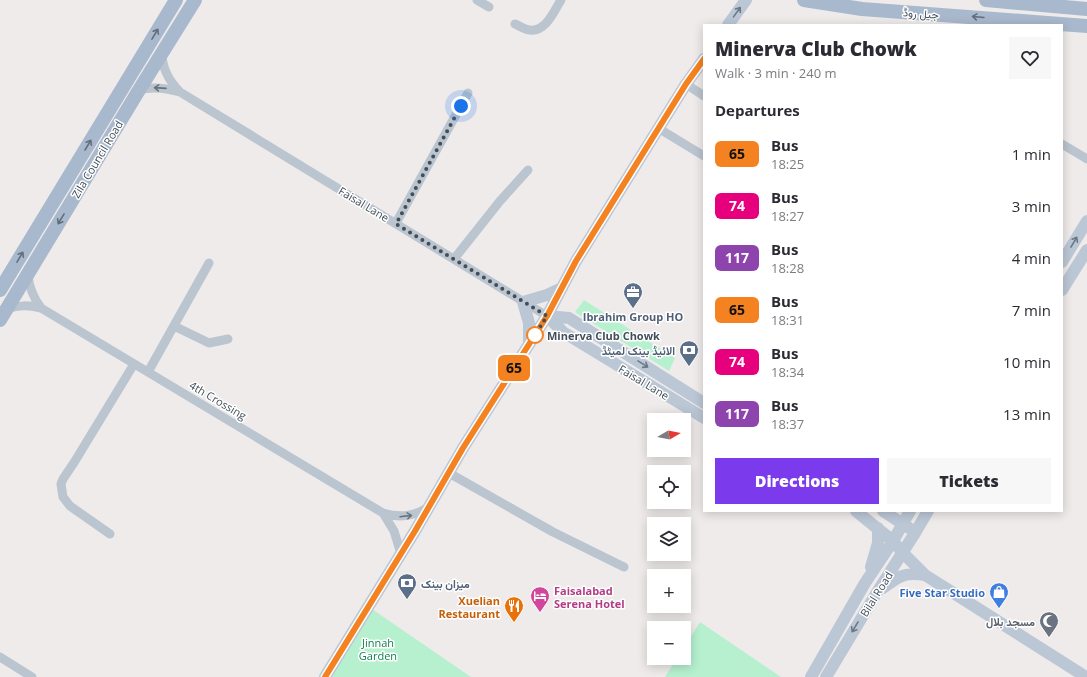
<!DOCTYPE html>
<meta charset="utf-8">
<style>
body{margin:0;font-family:"Open Sans",Vazirmatn,sans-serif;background:#f7f7f7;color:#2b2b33;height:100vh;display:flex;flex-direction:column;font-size:15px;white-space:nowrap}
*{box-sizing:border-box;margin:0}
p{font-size:13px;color:#7c7c81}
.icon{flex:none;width:22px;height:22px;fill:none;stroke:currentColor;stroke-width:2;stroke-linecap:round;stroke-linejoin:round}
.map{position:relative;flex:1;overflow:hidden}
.details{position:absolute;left:703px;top:24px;width:360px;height:488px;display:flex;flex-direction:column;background:#fff;border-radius:0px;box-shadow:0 2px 10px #0003}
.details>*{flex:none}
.badge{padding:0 8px;border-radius:6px;font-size:14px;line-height:26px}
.needle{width:26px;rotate:80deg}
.controls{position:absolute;left:647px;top:413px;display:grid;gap:8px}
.controls a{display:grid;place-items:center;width:44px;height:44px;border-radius:0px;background:#fff;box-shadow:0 2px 10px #0003;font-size:20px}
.you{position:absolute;width:20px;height:20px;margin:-10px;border:3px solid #fff;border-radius:50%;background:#1a73e8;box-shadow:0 0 0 6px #1a73e833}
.map>.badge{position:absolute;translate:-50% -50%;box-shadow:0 0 0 2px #fff}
h2{padding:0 12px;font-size:15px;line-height:36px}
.round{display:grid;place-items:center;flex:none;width:42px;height:42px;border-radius:0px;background:#f7f7f7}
.overview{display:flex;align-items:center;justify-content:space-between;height:68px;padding:0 12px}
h1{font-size:19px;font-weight:800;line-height:30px}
.cta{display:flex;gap:8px;margin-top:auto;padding:8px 12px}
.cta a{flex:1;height:46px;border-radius:0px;background:#7c3aed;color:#fff;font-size:16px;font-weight:800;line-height:46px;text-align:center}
.cta a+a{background:#f7f7f7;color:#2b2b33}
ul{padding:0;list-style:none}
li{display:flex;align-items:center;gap:12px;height:52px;padding:0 12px}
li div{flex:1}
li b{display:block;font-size:15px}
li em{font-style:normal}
li .badge{min-width:44px;font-weight:700;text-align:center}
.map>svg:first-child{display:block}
.green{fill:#b6f0cf}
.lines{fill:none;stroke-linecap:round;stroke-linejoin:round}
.street{stroke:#bbc5cf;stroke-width:9}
.secondary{stroke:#bcc7d6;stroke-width:12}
.primary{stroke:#a9b9cd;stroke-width:14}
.oneway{stroke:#6d7885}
.oneway2{stroke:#626e7c}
.oneway3{stroke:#67727d}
.line-casing{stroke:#fff;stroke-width:9}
.line{stroke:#f58220;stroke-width:6}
.walk{stroke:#434e5a;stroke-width:4;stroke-dasharray:0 7.2}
.stop-dot{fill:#fff;stroke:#f58220;stroke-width:2}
.labels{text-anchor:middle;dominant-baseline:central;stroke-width:3;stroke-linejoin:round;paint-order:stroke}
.street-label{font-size:11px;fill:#434e5a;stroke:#fff}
.service-label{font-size:11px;font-weight:bold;fill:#4e5e75;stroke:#fff}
.stop-label{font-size:11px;font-weight:bold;fill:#434e5a;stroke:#fff;text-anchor:start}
.hotel-label{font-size:11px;font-weight:bold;fill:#b23c85;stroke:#fff;text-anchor:start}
.shop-label{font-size:11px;font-weight:bold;fill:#366cbe;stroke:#fff;text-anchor:end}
.food-label{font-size:11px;font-weight:bold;fill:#c56008;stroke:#fff;text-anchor:end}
.worship-label{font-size:11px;font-weight:bold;fill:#5b616d;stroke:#fff;text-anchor:end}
.park-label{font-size:11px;fill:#117d4d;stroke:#fff}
</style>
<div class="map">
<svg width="1087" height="677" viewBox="0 0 1087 677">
<rect width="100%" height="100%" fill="#efebeb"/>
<path class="green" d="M584 300 675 358 669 371 575 312Z
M369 607 471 677H327Z
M700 622 781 677H665L677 658H684V648Z"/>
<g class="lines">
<path class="street" d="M477 0 489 7
M515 24C520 26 525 30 530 30 546 32 554 11 561 0
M162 53C162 69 169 81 180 92L547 316
M686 84 704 96
M139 90C153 86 166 88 180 92
M658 128 704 156
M1062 144 1087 159
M396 223 468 93
M454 259 500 201 528 170
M28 275C29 288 33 297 41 308
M7 309C19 305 28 305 41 308L383 513C399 518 413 517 427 508
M174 326 209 343 228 339
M148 372 209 263
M449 473 553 532 624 567
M383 513 394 531 401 554
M110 534 70 506 63 497 61 484 63 479 75 461 134 364
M0 657 32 677"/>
<path class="secondary" d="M728 25 746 0
M1062 262 1087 221
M1062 290 1087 250
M547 316 563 332 704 418
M547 316 569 318 704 403
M529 344V323L523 302 547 295 562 288
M856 511 893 541 902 552 925 575 1086 677
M883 511 909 528
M871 567 878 543V528
M883 588C899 576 904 572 925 575
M325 677 415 531 463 448 547 316 576 261 686 84 704 59
M811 677 865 583 893 541 910 511
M826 677 876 594 915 533 928 511"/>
<path class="primary" d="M804 0 862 9 1087 26
M986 0 1087 9
M0 290 176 0
M0 320 139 90 195 0"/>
</g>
<defs><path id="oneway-shaft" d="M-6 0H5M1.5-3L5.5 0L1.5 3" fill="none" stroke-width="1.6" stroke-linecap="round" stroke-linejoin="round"/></defs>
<g class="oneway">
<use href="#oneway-shaft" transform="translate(737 12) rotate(-54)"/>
<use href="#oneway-shaft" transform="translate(1074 242) rotate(-59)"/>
<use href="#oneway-shaft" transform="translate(643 364) rotate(32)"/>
<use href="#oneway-shaft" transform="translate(855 627) rotate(121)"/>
</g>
<g class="oneway2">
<use href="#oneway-shaft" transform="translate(978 17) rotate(-175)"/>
<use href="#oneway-shaft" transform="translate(155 34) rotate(-59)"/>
<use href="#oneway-shaft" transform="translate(88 145) rotate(-59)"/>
<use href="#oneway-shaft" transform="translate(61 219) rotate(121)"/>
<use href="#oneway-shaft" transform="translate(20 257) rotate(-59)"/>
</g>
<g class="oneway3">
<use href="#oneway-shaft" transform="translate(160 88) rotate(-176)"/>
<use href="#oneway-shaft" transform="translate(406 516) rotate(-7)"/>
</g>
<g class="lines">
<defs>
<path id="line" d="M325 677 415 531 463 448 547 316 576 261 686 84 704 59"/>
</defs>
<use href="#line" class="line-casing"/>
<use href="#line" class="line"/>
<path class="walk" d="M461 106 396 224 547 316 535 335"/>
</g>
<defs>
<symbol id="office-pin" viewBox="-11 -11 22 30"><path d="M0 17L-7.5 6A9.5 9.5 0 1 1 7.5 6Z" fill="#5c6f8a" stroke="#fff"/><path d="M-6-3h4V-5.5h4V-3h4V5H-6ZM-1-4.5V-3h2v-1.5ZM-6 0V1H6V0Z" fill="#fff"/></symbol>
<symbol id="bank-pin" viewBox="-11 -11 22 30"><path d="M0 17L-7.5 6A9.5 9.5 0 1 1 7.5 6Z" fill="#5c6f8a" stroke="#fff"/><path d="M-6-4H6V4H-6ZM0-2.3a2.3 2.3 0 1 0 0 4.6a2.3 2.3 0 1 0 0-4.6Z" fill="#fff"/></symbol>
<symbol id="shop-pin" viewBox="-11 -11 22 30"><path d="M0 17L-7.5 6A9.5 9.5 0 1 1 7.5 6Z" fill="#3f7fe0" stroke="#fff"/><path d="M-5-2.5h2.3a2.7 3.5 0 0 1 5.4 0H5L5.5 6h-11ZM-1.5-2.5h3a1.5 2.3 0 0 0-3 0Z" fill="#fff"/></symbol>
<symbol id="hotel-pin" viewBox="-11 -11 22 30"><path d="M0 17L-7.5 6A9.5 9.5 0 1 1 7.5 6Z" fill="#d1479c" stroke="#fff"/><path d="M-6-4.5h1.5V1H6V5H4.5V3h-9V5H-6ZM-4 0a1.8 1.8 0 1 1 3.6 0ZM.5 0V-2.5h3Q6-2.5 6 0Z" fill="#fff"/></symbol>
<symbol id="restaurant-pin" viewBox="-11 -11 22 30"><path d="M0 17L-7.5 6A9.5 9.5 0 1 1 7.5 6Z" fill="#e8710a" stroke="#fff"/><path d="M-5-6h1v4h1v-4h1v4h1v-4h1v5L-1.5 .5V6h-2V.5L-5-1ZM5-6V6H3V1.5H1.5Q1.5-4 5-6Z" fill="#fff"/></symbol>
<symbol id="mosque-pin" viewBox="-11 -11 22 30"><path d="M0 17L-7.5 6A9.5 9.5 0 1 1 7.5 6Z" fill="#6b7280" stroke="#fff"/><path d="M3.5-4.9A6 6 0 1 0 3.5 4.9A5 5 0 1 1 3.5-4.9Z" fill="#fff"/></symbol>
</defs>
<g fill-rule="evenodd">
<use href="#office-pin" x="622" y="281" width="22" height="30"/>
<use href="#bank-pin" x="678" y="339" width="22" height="30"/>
<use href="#bank-pin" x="396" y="572" width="22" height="30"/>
<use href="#shop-pin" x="988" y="581" width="22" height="30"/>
<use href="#hotel-pin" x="529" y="585" width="22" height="30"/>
<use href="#restaurant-pin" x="503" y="595" width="22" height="30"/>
<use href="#mosque-pin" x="1038" y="610" width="22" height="30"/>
</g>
<circle class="stop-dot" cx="535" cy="335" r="8"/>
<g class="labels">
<g class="street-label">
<text transform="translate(921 13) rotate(4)">جیل روڈ</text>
<text transform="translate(97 159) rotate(-59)">Zila Council Road</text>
<text transform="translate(364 204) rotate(31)">Faisal Lane</text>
<text transform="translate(644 382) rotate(31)">Faisal Lane</text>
<text transform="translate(218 400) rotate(31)">4th Crossing</text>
<text transform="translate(876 594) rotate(-58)">Bilal Road</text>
</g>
<g class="service-label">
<text x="633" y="316">Ibrahim Group HO</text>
<text x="675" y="350" text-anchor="end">الائیڈ بینک لمیٹڈ</text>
<text x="421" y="583" text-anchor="start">میزان بینک</text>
</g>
<g class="stop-label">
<text x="547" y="335">Minerva Club Chowk</text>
</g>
<g class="hotel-label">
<text x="554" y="590">Faisalabad<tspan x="554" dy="13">Serena Hotel</tspan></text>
</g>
<g class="shop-label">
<text x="985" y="592">Five Star Studio</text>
</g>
<g class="food-label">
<text x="500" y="600">Xuelian<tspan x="500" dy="13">Restaurant</tspan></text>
</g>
<g class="worship-label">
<text x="1035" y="621">مسجد بلال</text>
</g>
<g class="park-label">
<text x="378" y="642">Jinnah<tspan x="378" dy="13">Garden</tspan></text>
</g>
</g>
</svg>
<div class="controls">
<a><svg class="needle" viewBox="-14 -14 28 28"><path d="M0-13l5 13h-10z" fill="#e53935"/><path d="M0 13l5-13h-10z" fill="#7c7c81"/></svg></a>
<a><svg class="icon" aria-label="locate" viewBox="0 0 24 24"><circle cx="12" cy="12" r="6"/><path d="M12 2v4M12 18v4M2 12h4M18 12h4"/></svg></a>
<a><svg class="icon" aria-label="layers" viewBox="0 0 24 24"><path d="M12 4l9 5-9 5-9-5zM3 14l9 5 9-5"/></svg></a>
<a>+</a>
<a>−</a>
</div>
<div class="you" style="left:461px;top:106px"></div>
<b class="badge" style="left:514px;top:368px;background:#f58220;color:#111">65</b>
<section class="details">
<div class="overview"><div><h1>Minerva Club Chowk</h1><p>Walk · 3 min · 240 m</p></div><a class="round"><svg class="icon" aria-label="heart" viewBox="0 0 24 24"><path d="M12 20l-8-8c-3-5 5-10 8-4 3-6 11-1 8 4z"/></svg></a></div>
<h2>Departures</h2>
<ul>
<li><span class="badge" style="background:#f58220;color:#111">65</span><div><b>Bus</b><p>18:25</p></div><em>1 min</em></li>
<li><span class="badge" style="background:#e6007e;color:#fff">74</span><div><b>Bus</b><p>18:27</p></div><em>3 min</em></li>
<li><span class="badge" style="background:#8e44ad;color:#fff">117</span><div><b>Bus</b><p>18:28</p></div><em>4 min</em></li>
<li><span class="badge" style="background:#f58220;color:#111">65</span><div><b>Bus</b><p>18:31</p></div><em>7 min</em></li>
<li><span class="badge" style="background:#e6007e;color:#fff">74</span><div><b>Bus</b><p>18:34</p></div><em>10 min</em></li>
<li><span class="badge" style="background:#8e44ad;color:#fff">117</span><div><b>Bus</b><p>18:37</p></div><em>13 min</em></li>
</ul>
<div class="cta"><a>Directions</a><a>Tickets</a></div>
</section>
</div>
